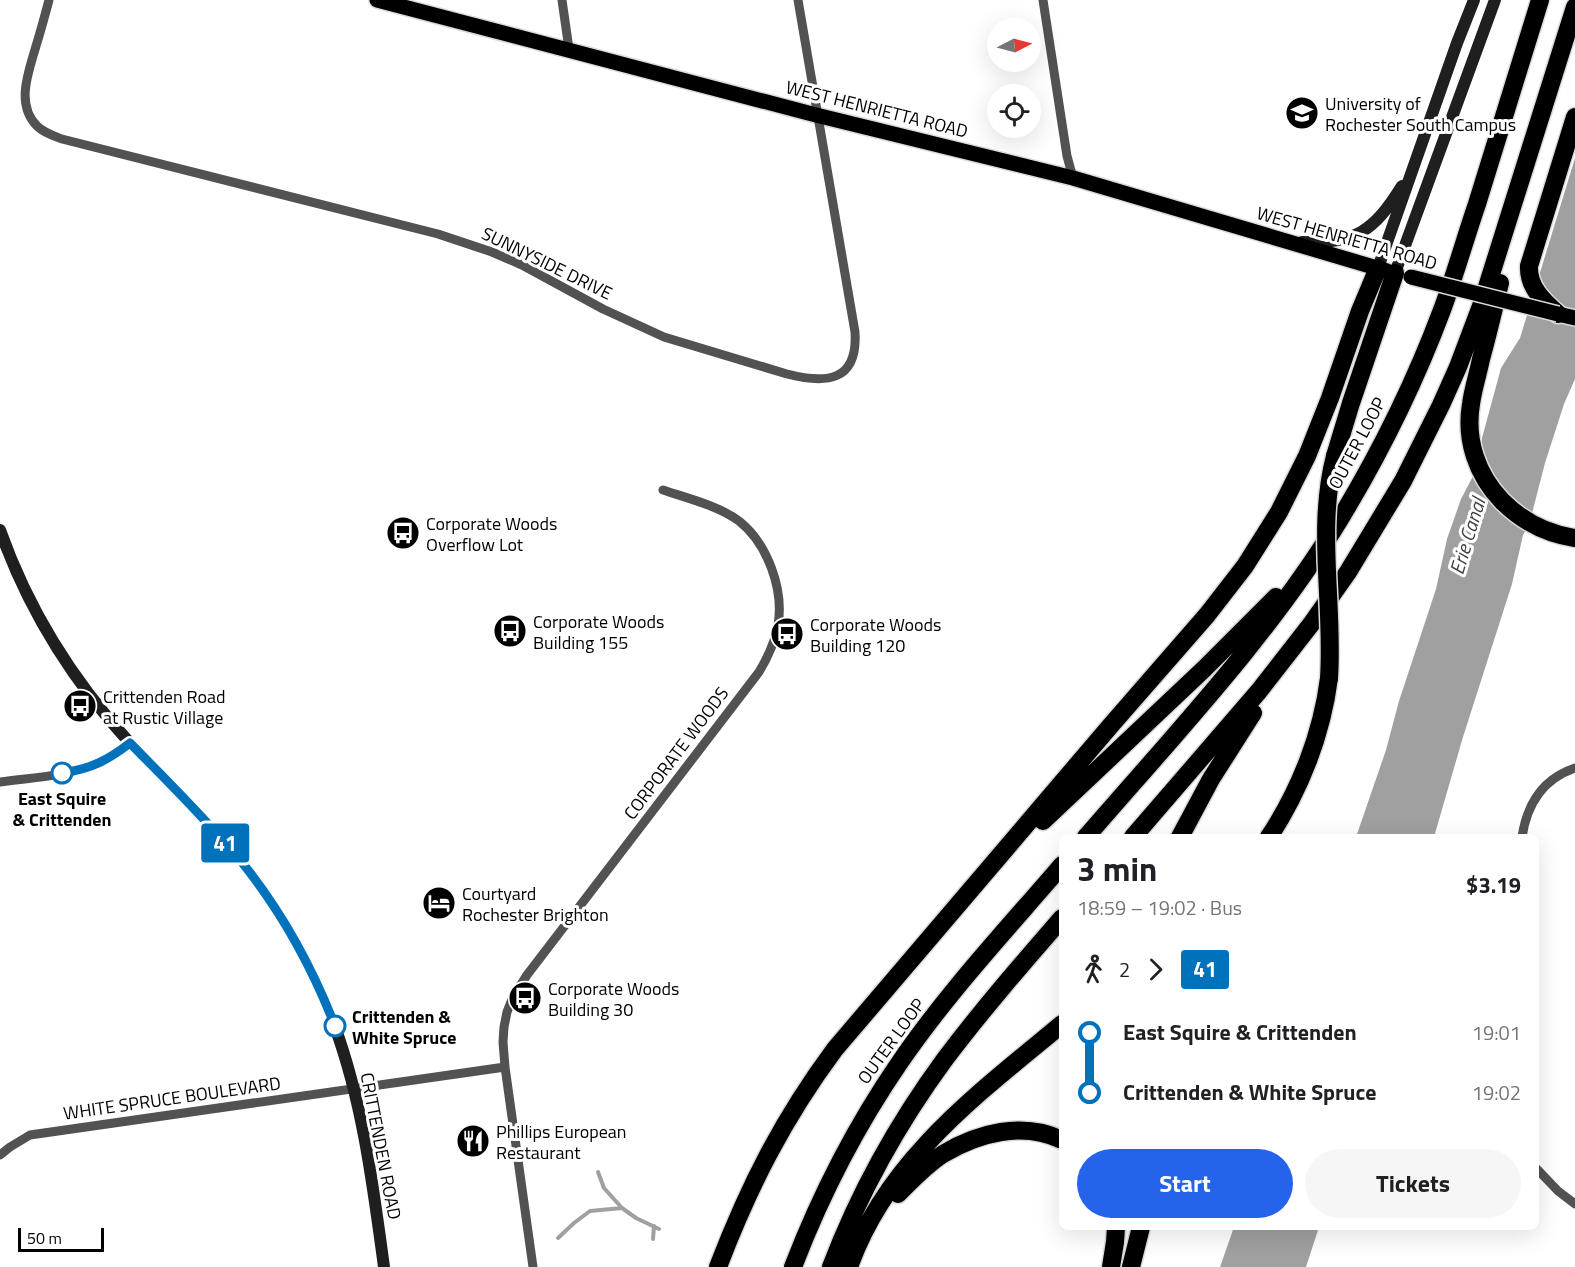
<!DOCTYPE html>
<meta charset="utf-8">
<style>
body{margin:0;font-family:"Titillium Web",sans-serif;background:#f6f6f6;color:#202124;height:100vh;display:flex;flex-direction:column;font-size:22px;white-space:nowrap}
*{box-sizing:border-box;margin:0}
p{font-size:20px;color:#757577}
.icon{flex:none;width:33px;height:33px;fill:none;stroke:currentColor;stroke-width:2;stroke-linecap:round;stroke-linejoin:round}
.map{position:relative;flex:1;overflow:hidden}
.side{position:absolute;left:1059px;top:834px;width:480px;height:396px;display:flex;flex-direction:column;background:#fff;border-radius:9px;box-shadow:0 6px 24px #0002}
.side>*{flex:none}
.badge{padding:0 12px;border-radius:4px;font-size:21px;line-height:39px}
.needle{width:39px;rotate:84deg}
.buttons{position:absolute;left:987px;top:18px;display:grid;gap:12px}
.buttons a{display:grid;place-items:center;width:54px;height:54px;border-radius:50%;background:#fff;box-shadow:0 6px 24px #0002;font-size:30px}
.scale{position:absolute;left:18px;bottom:15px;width:86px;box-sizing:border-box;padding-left:6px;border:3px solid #000;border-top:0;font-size:16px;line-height:21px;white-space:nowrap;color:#000;-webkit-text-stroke:4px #fff;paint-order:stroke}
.map>.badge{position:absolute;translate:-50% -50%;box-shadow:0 0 0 3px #fff}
.legs{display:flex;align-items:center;gap:9px;height:66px;padding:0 18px;font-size:20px}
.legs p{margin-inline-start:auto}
.summary{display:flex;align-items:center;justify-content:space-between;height:102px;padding:0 18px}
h1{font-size:33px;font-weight:700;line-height:45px}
.action{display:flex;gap:12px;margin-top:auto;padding:12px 18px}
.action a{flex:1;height:69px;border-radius:36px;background:#2563eb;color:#fff;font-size:24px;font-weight:700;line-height:69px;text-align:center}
.action a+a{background:#f6f6f6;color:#202124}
ul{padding:0 18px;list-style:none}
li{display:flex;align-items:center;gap:21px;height:60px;font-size:22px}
li i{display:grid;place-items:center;width:9px;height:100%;margin:0 8px;background:currentColor}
li i::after{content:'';width:15px;height:15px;margin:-8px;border:4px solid;border-radius:50%;background:#fff}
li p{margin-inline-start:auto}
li:first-child i{background:linear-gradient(#0000 50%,currentColor 0)}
li:last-child i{background:linear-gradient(currentColor 50%,#0000 0)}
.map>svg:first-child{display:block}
.water{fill:#a0a0a0}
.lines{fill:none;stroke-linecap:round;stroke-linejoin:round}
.stream{stroke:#a0a0a0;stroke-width:4}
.primary-casing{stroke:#dbdbdb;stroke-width:18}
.highway-casing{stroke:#dbdbdb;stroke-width:21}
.street{stroke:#525252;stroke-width:9}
.secondary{stroke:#1f1f1f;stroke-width:12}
.primary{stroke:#000;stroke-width:15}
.highway{stroke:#000;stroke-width:18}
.primary-bridge-casing{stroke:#dbdbdb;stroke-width:18;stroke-linecap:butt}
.highway-bridge-casing{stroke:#dbdbdb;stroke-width:21;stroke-linecap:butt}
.primary-bridge{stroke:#000;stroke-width:15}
.highway-bridge{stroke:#000;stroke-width:18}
.line-1-casing{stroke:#fff;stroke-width:14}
.line-1{stroke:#0072bc;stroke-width:9}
.stop-1-dot{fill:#fff;stroke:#0072bc;stroke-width:3}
.labels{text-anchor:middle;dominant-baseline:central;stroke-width:6;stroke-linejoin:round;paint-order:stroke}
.poi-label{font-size:18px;fill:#000;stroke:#fff;text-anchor:start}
.street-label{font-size:18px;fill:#000;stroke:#fff}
.stop-label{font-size:18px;font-weight:bold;fill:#000;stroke:#fff}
.water-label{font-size:20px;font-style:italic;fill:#414141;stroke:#fff}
</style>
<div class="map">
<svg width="1575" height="1267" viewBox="0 0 1575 1267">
<rect width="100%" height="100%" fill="#fff"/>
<path class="water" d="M1575 158V379L1564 404 1545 463 1529 525 1523 535 1512 584 1463 737 1434 837H1356L1386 750 1399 701 1436 589 1447 539 1461 499 1481 461 1482 438 1501 368 1520 338Z
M1234 1227H1319L1306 1267H1220Z"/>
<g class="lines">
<path class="stream" d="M598 1172 604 1188 622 1208
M558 1238 574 1223 590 1211 622 1208 636 1218 659 1229
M653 1239 654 1226"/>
<defs>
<path id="primary" d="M377 0 816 115 1073 178 1387 271
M1558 314 1575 318"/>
<path id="highway" d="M1500 283C1494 308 1488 334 1481 359 1478 374 1473 389 1471 404 1465 440 1477 475 1502 501 1522 521 1547 534 1575 538
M1558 314C1543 301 1528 287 1529 266L1575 117
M1335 456 1351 403 1395 273
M1043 821 1204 669 1276 597
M1086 837C1175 734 1269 635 1340 519 1380 453 1415 382 1442 310 1455 275 1465 239 1477 204 1498 136 1519 68 1540 0
M1133 837 1259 691 1312 623 1348 572 1403 481 1441 405 1458 367 1481 306 1575 7
M1180 837 1211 779 1253 713
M1269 837C1300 790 1322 734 1329 678
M898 1194C912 1180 926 1165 943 1154 978 1133 1023 1121 1062 1140
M718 1267C749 1186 783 1119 835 1049L1112 724 1207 615 1245 566 1279 512 1307 456 1330 398 1360 311 1378 268
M793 1267C821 1194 856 1126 900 1062 948 992 1007 929 1062 865
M831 1267C859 1193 898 1123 945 1059 982 1010 1022 964 1062 918
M849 1267C886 1161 979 1093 1062 1024
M1111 1267 1115 1242 1116 1227
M1131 1267 1141 1227"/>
</defs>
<use href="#primary" class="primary-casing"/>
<use href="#highway" class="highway-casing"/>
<path class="street" d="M49 0C45 15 41 30 36 46 29 71 15 104 37 126 44 133 54 136 62 139L438 234 492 252 522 265 603 309 664 337 787 374C826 384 858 382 855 332L798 0
M562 0 569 49
M1043 0 1067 156 1073 178
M0 782C29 778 67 776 94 766 108 761 119 752 130 743
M1522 837C1527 804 1542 779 1575 768
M0 1155 10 1147 30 1135 505 1067
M1536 1168 1558 1191 1575 1204
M533 1267 505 1067 503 1042 504 1027 507 1012 513 997 527 975 759 672C768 657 775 642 778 625 784 590 768 544 739 521 719 506 687 498 663 490"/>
<path class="secondary" d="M1302 242C1356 244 1374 231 1402 186
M1378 268 1457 43 1474 0
M1395 273 1495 0
M0 530C28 609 73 681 129 742 166 782 207 819 241 862 280 911 314 968 335 1027 363 1104 373 1186 384 1267"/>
<use href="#primary" class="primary"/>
<use href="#highway" class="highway"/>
<defs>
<path id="primary-bridge" d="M1411 277 1558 314"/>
<path id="highway-bridge" d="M1329 678C1334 604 1316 529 1335 456"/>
</defs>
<use href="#primary-bridge" class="primary-bridge-casing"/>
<use href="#highway-bridge" class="highway-bridge-casing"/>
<use href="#primary-bridge" class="primary-bridge"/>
<use href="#highway-bridge" class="highway-bridge"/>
</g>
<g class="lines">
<defs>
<path id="line-1" d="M62 773C91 769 108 760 130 743 167 781 206 819 240 860 280 909 312 967 335 1026"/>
</defs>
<use href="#line-1" class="line-1-casing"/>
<use href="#line-1" class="line-1"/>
</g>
<defs>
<symbol id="university-disc" viewBox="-11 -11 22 22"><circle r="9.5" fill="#000" stroke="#fff"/><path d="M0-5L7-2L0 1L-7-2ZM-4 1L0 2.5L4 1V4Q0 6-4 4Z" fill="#fff"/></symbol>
<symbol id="bus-disc" viewBox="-11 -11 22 22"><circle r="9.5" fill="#000" stroke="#fff"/><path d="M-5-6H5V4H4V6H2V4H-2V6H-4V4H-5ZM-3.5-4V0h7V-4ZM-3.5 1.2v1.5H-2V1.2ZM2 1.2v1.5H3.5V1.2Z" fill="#fff"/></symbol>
<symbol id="hotel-disc" viewBox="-11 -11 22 22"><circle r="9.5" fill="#000" stroke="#fff"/><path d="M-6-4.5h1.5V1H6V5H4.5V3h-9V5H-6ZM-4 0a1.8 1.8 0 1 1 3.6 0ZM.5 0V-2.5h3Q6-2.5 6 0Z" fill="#fff"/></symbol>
<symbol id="restaurant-disc" viewBox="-11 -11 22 22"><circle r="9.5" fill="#000" stroke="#fff"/><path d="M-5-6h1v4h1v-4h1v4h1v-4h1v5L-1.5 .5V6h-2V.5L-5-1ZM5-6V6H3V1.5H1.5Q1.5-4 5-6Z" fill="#fff"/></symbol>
</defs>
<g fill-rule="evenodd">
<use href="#university-disc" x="1283" y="94" width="38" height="38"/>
<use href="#bus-disc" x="384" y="514" width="38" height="38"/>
<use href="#bus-disc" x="491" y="612" width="38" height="38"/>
<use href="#bus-disc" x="768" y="615" width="38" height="38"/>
<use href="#bus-disc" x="61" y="687" width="38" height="38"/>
<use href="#hotel-disc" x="420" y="884" width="38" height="38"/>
<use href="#bus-disc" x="506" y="979" width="38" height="38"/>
<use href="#restaurant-disc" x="454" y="1122" width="38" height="38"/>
</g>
<g class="stop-1-dot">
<circle cx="62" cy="773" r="10"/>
<circle cx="335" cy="1026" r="10"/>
</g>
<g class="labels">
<g class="poi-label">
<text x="1325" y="103">University of<tspan x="1325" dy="21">Rochester South Campus</tspan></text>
<text x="426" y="523">Corporate Woods<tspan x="426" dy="21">Overflow Lot</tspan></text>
<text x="533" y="621">Corporate Woods<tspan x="533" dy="21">Building 155</tspan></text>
<text x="810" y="624">Corporate Woods<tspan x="810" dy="21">Building 120</tspan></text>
<text x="103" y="696">Crittenden Road<tspan x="103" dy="21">at Rustic Village</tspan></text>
<text x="462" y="893">Courtyard<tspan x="462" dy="21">Rochester Brighton</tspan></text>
<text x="548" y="988">Corporate Woods<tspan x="548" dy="21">Building 30</tspan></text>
<text x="496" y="1131">Phillips European<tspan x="496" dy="21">Restaurant</tspan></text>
</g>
<g class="street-label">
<text transform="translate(877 109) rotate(14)">WEST HENRIETTA ROAD</text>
<text transform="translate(1347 238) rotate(16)">WEST HENRIETTA ROAD</text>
<text transform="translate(547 263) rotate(26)">SUNNYSIDE DRIVE</text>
<text transform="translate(1357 443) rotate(-62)">OUTER LOOP</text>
<text transform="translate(676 753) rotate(-53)">CORPORATE WOODS</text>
<text transform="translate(891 1041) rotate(-54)">OUTER LOOP</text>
<text transform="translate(172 1098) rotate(-8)">WHITE SPRUCE BOULEVARD</text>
<text transform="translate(381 1146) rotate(79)">CRITTENDEN ROAD</text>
</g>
<g class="stop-label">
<text x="62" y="798">East Squire<tspan x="62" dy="21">&amp; Crittenden</tspan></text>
<text x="352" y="1016" text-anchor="start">Crittenden &amp;<tspan x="352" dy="21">White Spruce</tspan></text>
</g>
<g class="water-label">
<text transform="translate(1467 536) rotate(-73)">Erie Canal</text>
</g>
</g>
</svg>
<div class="buttons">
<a><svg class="needle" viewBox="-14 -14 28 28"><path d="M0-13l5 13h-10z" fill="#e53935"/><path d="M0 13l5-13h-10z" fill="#757577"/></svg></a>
<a><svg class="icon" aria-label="locate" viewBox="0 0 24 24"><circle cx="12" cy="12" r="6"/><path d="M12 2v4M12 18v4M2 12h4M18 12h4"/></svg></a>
</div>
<div class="scale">50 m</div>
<b class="badge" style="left:225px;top:843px;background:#0072bc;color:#fff">41</b>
<section class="side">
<div class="summary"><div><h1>3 min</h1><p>18:59 – 19:02 · Bus</p></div><b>$3.19</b></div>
<div class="legs"><svg class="icon" aria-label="walk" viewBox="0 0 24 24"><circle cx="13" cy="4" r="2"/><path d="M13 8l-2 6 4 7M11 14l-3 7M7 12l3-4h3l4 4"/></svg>2<svg class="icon" aria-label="forward" viewBox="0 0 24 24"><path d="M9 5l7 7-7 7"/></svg><b class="badge" style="background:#0072bc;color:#fff">41</b></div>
<ul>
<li><i style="color:#0072bc"></i><b>East Squire &amp; Crittenden</b><p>19:01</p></li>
<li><i style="color:#0072bc"></i><b>Crittenden &amp; White Spruce</b><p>19:02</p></li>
</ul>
<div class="action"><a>Start</a><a>Tickets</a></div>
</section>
</div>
